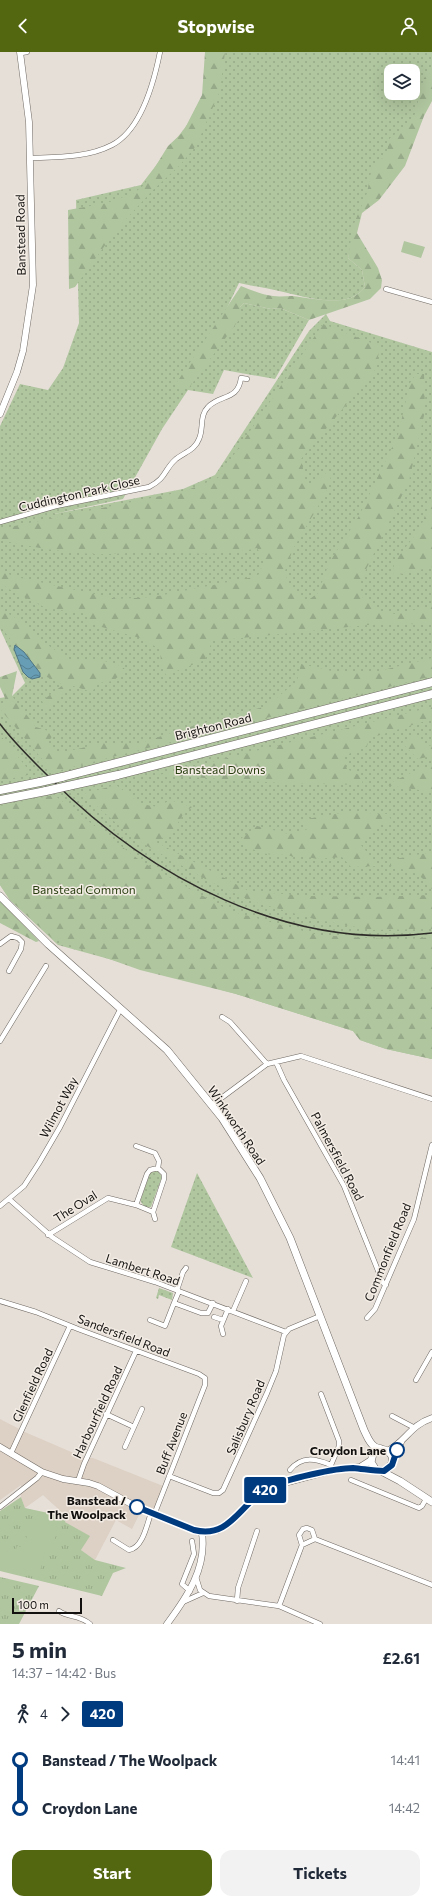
<!DOCTYPE html>
<meta charset="utf-8">
<style>
body{margin:0;font-family:Commissioner,sans-serif;background:#f2f2f3;color:#1f2937;height:100vh;display:flex;flex-direction:column;font-size:15px;white-space:nowrap}
*{box-sizing:border-box;margin:0}
p{font-size:13px;color:#747a83}
.icon{flex:none;width:22px;height:22px;fill:none;stroke:currentColor;stroke-width:2;stroke-linecap:round;stroke-linejoin:round}
.map{position:relative;height:1572px;overflow:hidden}
.panel{display:flex;flex-direction:column;background:#fff;flex:1}
.panel>*{flex:none}
.badge{padding:0 8px;border-radius:3px;font-size:14px;line-height:26px}
.tools{position:absolute;left:384px;top:12px;display:grid;gap:8px}
.tools a{display:grid;place-items:center;width:36px;height:36px;border-radius:8px;background:#fff;box-shadow:0 4px 16px #0002;font-size:20px}
.scale{position:absolute;left:12px;bottom:10px;width:70px;box-sizing:border-box;padding-left:4px;border:2px solid #13110f;border-top:0;font-size:11px;line-height:14px;white-space:nowrap;color:#13110f;-webkit-text-stroke:3px #f3ece5;paint-order:stroke}
.map>.badge{position:absolute;translate:-50% -50%;box-shadow:0 0 0 2px #fff}
.legs{display:flex;align-items:center;gap:6px;height:44px;padding:0 12px;font-size:13px}
.legs p{margin-inline-start:auto}
.head{display:flex;align-items:center;justify-content:space-between;height:68px;padding:0 12px}
h1{font-size:22px;font-weight:700;line-height:30px}
.primary-button{display:flex;gap:8px;margin-top:auto;padding:8px 12px}
.primary-button a{flex:1;height:46px;border-radius:12px;background:#536610;color:#fff;font-size:16px;font-weight:700;line-height:46px;text-align:center}
.primary-button a+a{background:#f2f2f3;color:#1f2937}
ul{padding:0 12px;list-style:none}
li{display:flex;align-items:center;gap:14px;height:48px;font-size:15px}
li i{display:grid;place-items:center;width:6px;height:100%;margin:0 5px;background:currentColor}
li i::after{content:'';width:10px;height:10px;margin:-5px;border:3px solid;border-radius:50%;background:#fff}
li p{margin-inline-start:auto}
li:first-child i{background:linear-gradient(#0000 50%,currentColor 0)}
li:last-child i{background:linear-gradient(currentColor 50%,#0000 0)}
header{display:flex;justify-content:space-between;align-items:center;height:52px;padding:0 12px;background:#536610;color:#fff;font-size:18px;font-weight:700}
.map>svg:first-child{display:block}
.built{fill:#ddd0c4}
.grass{fill:url(#grass-dots);fill-rule:evenodd}
.forest{fill:url(#forest-firs)}
.park{fill:url(#park-tufts)}
.pitch{fill:#b0c69f}
.water{fill:url(#water-waves);stroke:#4e7483}
.lines{fill:none;stroke-linecap:round;stroke-linejoin:round}
.street-casing{stroke:#6f6963;stroke-width:5.5}
.secondary-casing{stroke:#6f6963;stroke-width:7}
.primary-casing{stroke:#6f6963;stroke-width:8}
.highway-casing{stroke:#6f6963;stroke-width:9}
.street{stroke:#fff;stroke-width:4.5}
.secondary{stroke:#fff;stroke-width:6}
.primary{stroke:#fff;stroke-width:7}
.highway{stroke:#fff;stroke-width:8}
.rail{stroke:#2e2c29;stroke-width:1.5}
.highway-bridge-casing{stroke:#6f6963;stroke-width:9;stroke-linecap:butt}
.highway-bridge{stroke:#fff;stroke-width:8}
.line-1-casing{stroke:#fff;stroke-width:9}
.line-1{stroke:#003b80;stroke-width:6}
.stop-1-dot{fill:#fff;stroke:#003b80;stroke-width:2}
.labels{text-anchor:middle;dominant-baseline:central;stroke-width:3;stroke-linejoin:round;paint-order:stroke}
.street-label{font-size:12px;fill:#13110f;stroke:#f3ece5}
.park-label{font-size:12px;fill:#293f10;stroke:#f3ece5}
.stop-label{font-size:12px;font-weight:bold;fill:#13110f;stroke:#f3ece5;text-anchor:end}
</style>
<header><svg class="icon" aria-label="back" viewBox="0 0 24 24"><path d="M15 5l-7 7 7 7"/></svg>Stopwise<svg class="icon" aria-label="person" viewBox="0 0 24 24"><circle cx="12" cy="8" r="4"/><path d="M4 21q1-7 8-7t8 7"/></svg></header>
<div class="map">
<svg width="432" height="1572" viewBox="0 0 432 1572">
<defs>
<pattern id="grass-dots" width="8" height="8" patternUnits="userSpaceOnUse"><rect width="8" height="8" fill="#b0c69f"/><path d="M2 2h.1M6 6h.1" fill="none" stroke="#96a988" stroke-width="1.8" stroke-linecap="round"/></pattern>
<pattern id="forest-firs" width="22" height="20" patternUnits="userSpaceOnUse"><rect width="22" height="20" fill="#b0c69f"/><path d="M5 1l3.5 6h-7zM16 11l3.5 6h-7z" fill="#96a988"/></pattern>
<pattern id="park-tufts" width="24" height="20" patternUnits="userSpaceOnUse"><rect width="24" height="20" fill="#b0c69f"/><path d="M3 7l-1-3M5 7V3M7 7l1-3M15 17l-1-3M17 17v-4M19 17l1-3" fill="none" stroke="#96a988"/></pattern>
<pattern id="water-waves" width="16" height="10" patternUnits="userSpaceOnUse"><rect width="16" height="10" fill="#689eb5"/><path d="M0 5q4-4 8 0t8 0" fill="none" stroke="#547f92"/></pattern>
</defs>
<rect width="100%" height="100%" fill="#e6dfd8"/>
<path class="built" d="M0 1367 27 1381 83 1405 93 1406 163 1434 154 1457 139 1463 132 1477 116 1468 95 1508 81 1498 89 1484 65 1470 67 1465 43 1443 25 1456 21 1445V1433L0 1448Z"/>
<path class="grass" d="M211 0H432V46L361 157 348 206 362 218 365 235C347 260 303 244 279 239 266 236 252 234 239 231L189 335 240 265V255L244 251 271 257 280 256 309 268 275 327 224 318 213 342 188 338 162 377 123 447 54 462 183 437 215 423 309 279 326 262 330 269 432 300V1007L386 997 360 988 353 979 236 942 58 893 10 848 0 833V646L12 644 25 631 0 577V374L20 332 48 338 63 316 79 271 76 148 141 133 200 56ZM391 19H413V41H391Z
M157 1118 162 1125 152 1152 151 1155H145L141 1150V1147L150 1121Z
M197 1121 253 1226 171 1195Z
M159 1236 173 1241 172 1248 159 1243 158 1247 156 1246Z"/>
<path class="forest" d="M205 0H225L220 39 196 94 180 113 152 139 116 178 75 235 69 237 68 158 107 151 134 141 144 133 168 94 183 80 202 43Z
M432 19V49L424 64 405 114 379 148 362 161 357 181 378 216 382 228 381 236 370 247 309 268 280 256 271 257 244 251 240 255 241 265 188 337 175 333 241 234C251 238 263 243 273 244 280 245 286 244 292 244 315 246 349 257 365 235L362 218 348 206 353 174 367 141 372 115 386 103 390 86 413 69 424 26Z
M323 272 379 294V300L375 318 301 407 306 431 312 434 328 419 332 421 326 441 293 497 285 519 288 531 307 549 318 541 329 511 359 464 398 383 410 331 416 322H424L425 359 409 429 359 532 361 544 380 560 396 562 432 554V573L387 571 212 589 205 608 166 623 161 611 160 597 140 586 88 571V562L46 556 12 539 0 531V519L16 525 117 547 153 545 258 524 264 508 257 496C224 504 189 501 154 500 134 500 114 503 93 502 61 500 31 495 0 488V477L185 439 218 426Z
M432 445V515L393 524 394 510 420 477Z
M0 557 14 565 36 585 71 609 98 607 121 614 126 618 113 629 98 631 92 640 70 633 47 660 42 649 63 633 41 622 24 600 15 593 0 574Z
M432 606V624L53 720 0 657 5 646 0 635V625L17 619 12 644 36 675 55 681 47 691 57 702 102 691H140L193 674 267 654 297 629 301 612 340 621 379 619Z
M432 655V667L370 686 367 694 352 700 343 706 347 717 363 725 362 733 282 731 159 723Z
M0 683 32 722 0 729Z
M414 683 428 694 432 693V704L418 707 402 691Z
M432 714V740L386 733 419 717Z
M116 733 141 752 158 755 170 748 192 755 184 761 173 779 156 790 249 839 307 844 375 845 430 843 432 834 417 822 390 813V808L432 800V877L372 878 314 867 251 849 207 828 133 786 83 742Z
M54 743 142 810 230 859 318 883 400 888 432 885V1007L386 997 360 988 353 979 236 942 140 918 53 887 10 848 0 833V754Z
M346 760 388 762 392 770 377 774 360 792 379 814 351 815 342 805 317 807 298 803 293 805C286 802 284 803 277 803 263 803 249 796 238 789L257 774 289 782 308 777 301 768Z
M0 849 39 889 36 890 0 871Z"/>
<path class="park" d="M21 1445 25 1456 67 1465 65 1470 90 1484 81 1498 95 1508 126 1516 113 1521 102 1544 0 1519V1459Z
M0 1525 39 1534 19 1572H0Z"/>
<path class="pitch" d="M404 189 425 195 421 206 401 200Z
M32 1466 58 1474 52 1500 24 1494Z
M17 1494 45 1501 38 1526 0 1516V1497L15 1501Z"/>
<path class="water" d="M15 593 24 600 40 621V625L32 627 28 625 23 620 14 597Z"/>
<g class="lines">
<defs>
<path id="street" d="M21 1 27 0
M30 106C57 105 87 106 112 93 141 78 154 30 160 0
M386 237 432 250
M0 470 56 454 149 435C167 426 164 417 176 407 185 400 195 398 199 387 204 376 199 364 208 355 220 342 238 349 241 326L247 327
M0 892 11 884 18 886 22 890 21 897 9 919
M222 965 230 970 267 1012
M0 989 46 914
M276 1010 284 1028 344 1134 383 1231 386 1233
M212 1053 267 1012 301 1004 432 1047
M136 1094 155 1101 159 1109 158 1116
M9 1147 52 1185 90 1210 155 1230 286 1280
M136 1153 147 1122 150 1118 158 1116 164 1122V1127L153 1160 155 1167
M0 1154 24 1134 39 1111 60 1075 121 956
M48 1183 108 1146 136 1153 153 1160
M177 1238 183 1220 186 1216
M179 1239 174 1251 201 1261H208L213 1251
M0 1249 36 1260 78 1277 199 1322 205 1326V1333L154 1463
M233 1259 246 1229
M214 1265 223 1268
M367 1266 375 1257 414 1167 432 1093
M150 1268 165 1274 174 1251
M223 1282 221 1274 228 1257
M416 1328 432 1300
M321 1342 339 1389V1394L331 1413 333 1418
M106 1362 134 1375
M392 1364 413 1375
M125 1395 142 1357
M11 1401 70 1274
M290 1418C302 1403 316 1407 331 1413
M169 1424 213 1441H219L223 1438 267 1341 276 1319 284 1283 289 1277 320 1264
M351 1428 419 1456 422 1454 426 1447
M78 1429 84 1412 136 1299
M0 1455 37 1426 42 1420
M113 1488 129 1498C143 1496 147 1472 151 1461
M302 1493 299 1483 303 1477 307 1476 312 1478 315 1487
M196 1525 200 1538 209 1544 279 1554 320 1572
M190 1539 182 1532 194 1502 192 1489
M237 1549 238 1536 257 1479
M183 1550 203 1541
M279 1554 302 1493 315 1487 432 1533
M59 1559C69 1566 80 1563 90 1572"/>
<path id="secondary" d="M0 362 17 320 23 299 33 233 29 70 20 0
M0 1395 42 1420 63 1427 89 1431 98 1434 137 1455 202 1481 218 1478 227 1473 253 1447 269 1435 333 1418 360 1415 371 1408
M387 1399C405 1391 410 1373 432 1366
M393 1408 401 1390
M358 1417 376 1418
M167 1572C187 1545 207 1516 202 1481"/>
<path id="primary" d="M0 844 48 892 167 998 222 1066 260 1126 290 1186 364 1378C367 1384 369 1391 375 1395 379 1397 383 1397 387 1399 397 1405 392 1415 384 1419L376 1418 371 1410 373 1402 381 1397
M381 1419 400 1429 432 1450"/>
<path id="highway" d="M62 725 432 630
M68 734 118 723 432 642
M0 738 40 730
M0 748 46 739"/>
</defs>
<use href="#street" class="street-casing"/>
<use href="#secondary" class="secondary-casing"/>
<use href="#primary" class="primary-casing"/>
<use href="#highway" class="highway-casing"/>
<use href="#street" class="street"/>
<use href="#secondary" class="secondary"/>
<use href="#primary" class="primary"/>
<use href="#highway" class="highway"/>
<path class="rail" d="M0 672C15 692 33 709 51 727 150 826 288 899 432 881"/>
<defs>
<path id="highway-bridge" d="M40 730 62 725
M46 739 68 734"/>
</defs>
<use href="#highway-bridge" class="highway-bridge-casing"/>
<use href="#highway-bridge" class="highway-bridge"/>
</g>
<g class="lines">
<defs>
<path id="line-1" d="M137 1455 194 1478C231 1488 241 1449 270 1435 286 1427 336 1416 353 1416 364 1417 374 1419 384 1419L392 1413 397 1398"/>
</defs>
<use href="#line-1" class="line-1-casing"/>
<use href="#line-1" class="line-1"/>
</g>
<g class="stop-1-dot">
<circle cx="397" cy="1398" r="7"/>
<circle cx="137" cy="1455" r="7"/>
</g>
<g class="labels">
<g class="street-label">
<text transform="translate(20 183) rotate(-91)">Banstead Road</text>
<text transform="translate(79 441) rotate(-13)">Cuddington Park Close</text>
<text transform="translate(213 674) rotate(-14)">Brighton Road</text>
<text transform="translate(58 1055) rotate(-62)">Wilmot Way</text>
<text transform="translate(237 1073) rotate(56)">Winkworth Road</text>
<text transform="translate(338 1104) rotate(62)">Palmersfield Road</text>
<text transform="translate(75 1154) rotate(-32)">The Oval</text>
<text transform="translate(387 1200) rotate(-68)">Commonfield Road</text>
<text transform="translate(143 1217) rotate(18)">Lambert Road</text>
<text transform="translate(124 1283) rotate(21)">Sandersfield Road</text>
<text transform="translate(32 1333) rotate(-65)">Glenfield Road</text>
<text transform="translate(97 1360) rotate(-65)">Harbourfield Road</text>
<text transform="translate(245 1365) rotate(-67)">Salisbury Road</text>
<text transform="translate(171 1391) rotate(-69)">Buff Avenue</text>
</g>
<g class="park-label">
<text x="220" y="717">Banstead Downs</text>
<text x="84" y="837">Banstead Common</text>
</g>
<g class="stop-label">
<text x="386" y="1398">Croydon Lane</text>
<text x="126" y="1448">Banstead /<tspan x="126" dy="14">The Woolpack</tspan></text>
</g>
</g>
</svg>
<div class="tools">
<a><svg class="icon" aria-label="layers" viewBox="0 0 24 24"><path d="M12 4l9 5-9 5-9-5zM3 14l9 5 9-5"/></svg></a>
</div>
<div class="scale">100 m</div>
<b class="badge" style="left:265px;top:1438px;background:#003b80;color:#fff">420</b>
</div>
<section class="panel">
<div class="head"><div><h1>5 min</h1><p>14:37 – 14:42 · Bus</p></div><b>£2.61</b></div>
<div class="legs"><svg class="icon" aria-label="walk" viewBox="0 0 24 24"><circle cx="13" cy="4" r="2"/><path d="M13 8l-2 6 4 7M11 14l-3 7M7 12l3-4h3l4 4"/></svg>4<svg class="icon" aria-label="forward" viewBox="0 0 24 24"><path d="M9 5l7 7-7 7"/></svg><b class="badge" style="background:#003b80;color:#fff">420</b></div>
<ul>
<li><i style="color:#003b80"></i><b>Banstead / The Woolpack</b><p>14:41</p></li>
<li><i style="color:#003b80"></i><b>Croydon Lane</b><p>14:42</p></li>
</ul>
<div class="primary-button"><a>Start</a><a>Tickets</a></div>
</section>
